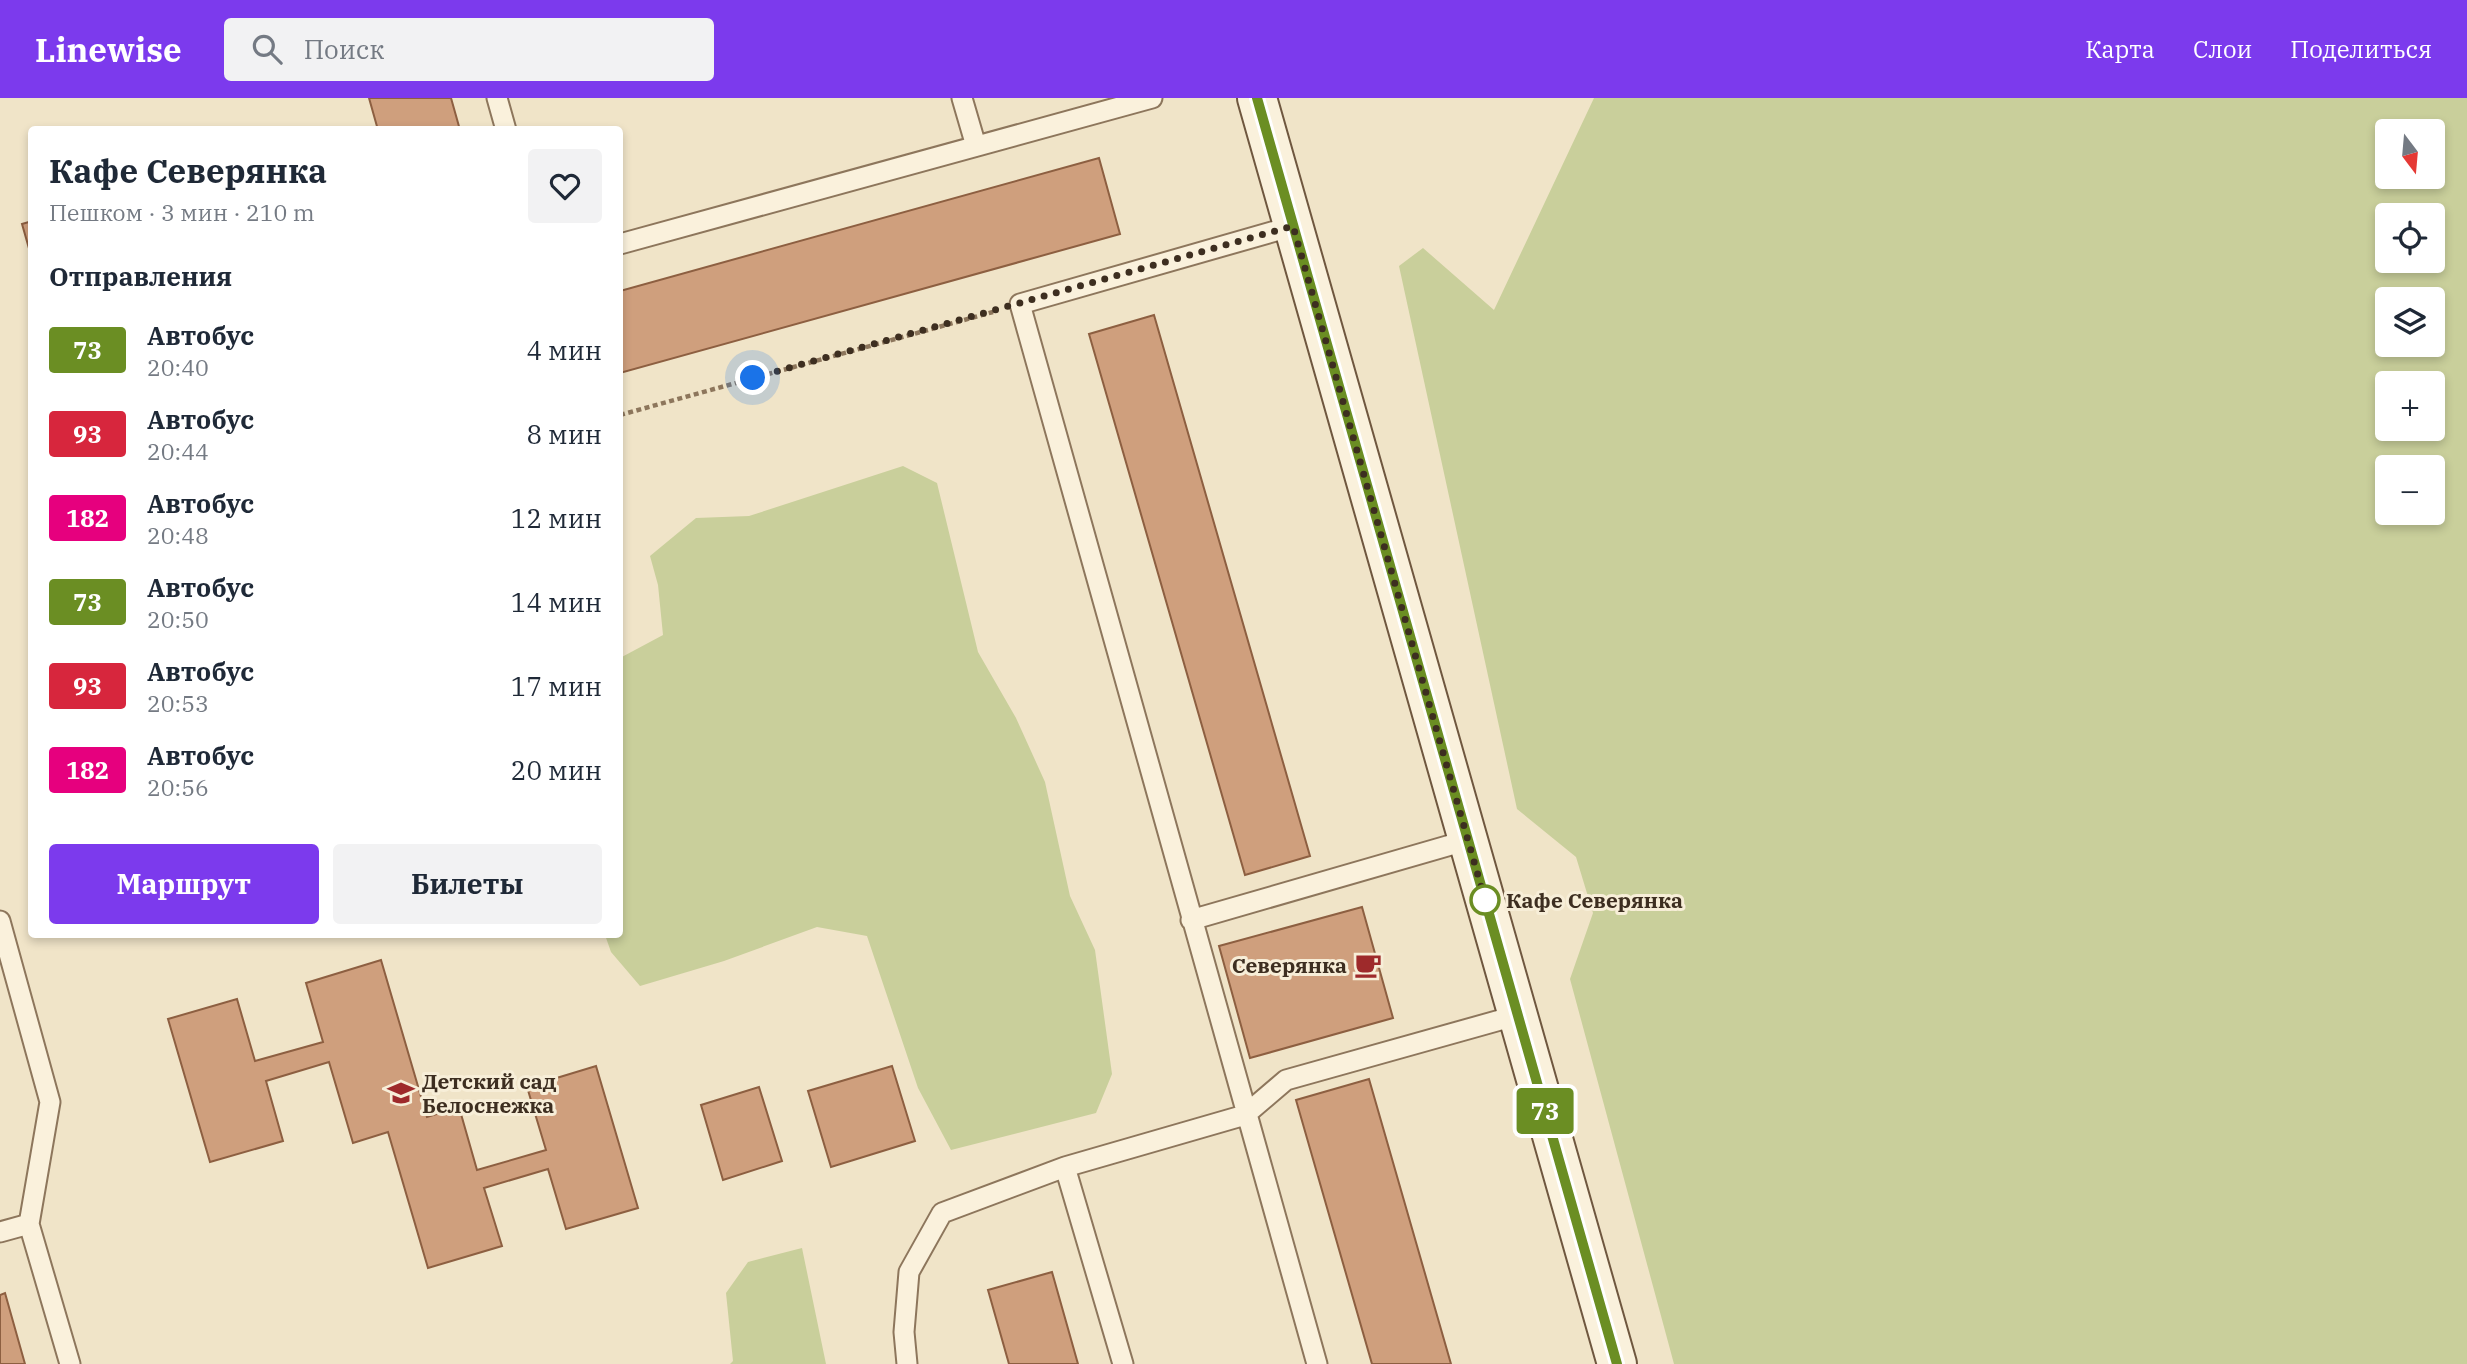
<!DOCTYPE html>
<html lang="ru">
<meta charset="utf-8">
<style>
body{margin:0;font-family:"IBM Plex Serif",serif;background:#f2f2f3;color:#1f2937;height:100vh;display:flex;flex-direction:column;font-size:26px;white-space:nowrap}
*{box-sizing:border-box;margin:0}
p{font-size:23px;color:#747a83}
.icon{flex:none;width:38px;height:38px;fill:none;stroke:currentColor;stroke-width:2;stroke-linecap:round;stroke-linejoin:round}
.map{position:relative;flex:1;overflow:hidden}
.side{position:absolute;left:28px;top:28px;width:595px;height:812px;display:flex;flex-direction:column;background:#fff;border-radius:7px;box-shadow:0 4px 10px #0003}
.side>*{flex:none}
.badge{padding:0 14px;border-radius:5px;font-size:24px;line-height:46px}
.needle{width:46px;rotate:164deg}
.tools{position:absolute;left:2375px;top:21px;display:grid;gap:14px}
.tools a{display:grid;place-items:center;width:70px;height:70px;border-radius:7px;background:#fff;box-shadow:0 4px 10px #0003;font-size:35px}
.you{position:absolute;width:35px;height:35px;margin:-18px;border:5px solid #fff;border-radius:50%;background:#1a73e8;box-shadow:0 0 0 10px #1a73e833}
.map>.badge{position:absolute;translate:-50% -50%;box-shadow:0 0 0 4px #fff}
h2{padding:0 21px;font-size:26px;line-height:63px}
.round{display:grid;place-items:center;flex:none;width:74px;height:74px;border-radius:7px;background:#f2f2f3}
.head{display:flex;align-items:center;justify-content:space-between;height:119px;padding:0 21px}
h1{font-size:33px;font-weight:800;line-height:52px}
.button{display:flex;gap:14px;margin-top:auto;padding:14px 21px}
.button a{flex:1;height:80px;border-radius:7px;background:#7c3aed;color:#fff;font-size:28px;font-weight:800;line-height:80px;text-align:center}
.button a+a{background:#f2f2f3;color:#1f2937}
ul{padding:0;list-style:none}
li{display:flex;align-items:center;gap:21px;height:84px;padding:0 21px}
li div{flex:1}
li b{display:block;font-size:26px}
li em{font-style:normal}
li .badge{min-width:77px;font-weight:700;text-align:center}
header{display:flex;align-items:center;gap:42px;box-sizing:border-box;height:98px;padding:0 35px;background:#7c3aed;color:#fff}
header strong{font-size:33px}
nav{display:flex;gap:38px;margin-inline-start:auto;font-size:24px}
.search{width:490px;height:63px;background:#f2f2f3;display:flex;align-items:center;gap:18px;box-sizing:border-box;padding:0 24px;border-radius:7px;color:#747a83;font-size:26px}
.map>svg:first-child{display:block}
.green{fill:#c9cf9b;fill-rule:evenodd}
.building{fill:#cf9f7d;stroke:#8d5f41;stroke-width:2}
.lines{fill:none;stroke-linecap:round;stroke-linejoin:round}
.lane-casing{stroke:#8d765c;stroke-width:23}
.secondary-casing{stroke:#6f573f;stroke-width:42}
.path{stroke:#8d765c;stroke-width:4.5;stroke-dasharray:5 3.5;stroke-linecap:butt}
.lane{stroke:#faf1dc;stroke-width:19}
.secondary{stroke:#faf1dc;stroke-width:38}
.line-casing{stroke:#fff;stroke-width:16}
.line{stroke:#6b8e23;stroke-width:10}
.walk{stroke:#3d2e20;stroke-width:7;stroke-dasharray:0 12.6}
.stop-dot{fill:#fff;stroke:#6b8e23;stroke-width:3.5}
.labels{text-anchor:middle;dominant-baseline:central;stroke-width:6;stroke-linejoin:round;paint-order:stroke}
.stop-label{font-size:21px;font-weight:bold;fill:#3d2e20;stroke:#f7eed8;text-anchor:start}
.poi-label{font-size:21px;font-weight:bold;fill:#3d2e20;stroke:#f7eed8;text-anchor:end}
</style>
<header>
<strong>Linewise</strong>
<div class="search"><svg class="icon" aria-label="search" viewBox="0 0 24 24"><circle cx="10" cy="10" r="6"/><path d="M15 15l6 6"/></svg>Поиск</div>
<nav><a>Карта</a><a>Слои</a><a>Поделиться</a></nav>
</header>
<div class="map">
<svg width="2467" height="1266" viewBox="0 0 2467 1266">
<rect width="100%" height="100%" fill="#f0e4c8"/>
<path class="green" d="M1594 0H2467V1266H1674L1570 881 1593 815 1576 759 1517 711 1399 168 1423 150 1494 212ZM2387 33H2432V79H2387ZM2387 117H2432V163H2387ZM2387 201H2432V247H2387ZM2387 285H2432V331H2387ZM2387 369H2432V415H2387Z
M903 368 937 385 978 554 1016 620 1045 684 1070 798 1095 852 1112 976 1096 1015 951 1052 918 990 867 838 817 829 724 863 640 888 611 854 605 837 620 836V560L663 537 658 487 650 458 696 420 749 418Z
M802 1150 826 1266H730L733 1263 726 1195 748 1164Z"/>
<path class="building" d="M369 0H451L460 32H378Z
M1099 60 1120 136 620 275V193Z
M32 123V161L22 126Z
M1154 217 1310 758 1245 777 1089 236Z
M1362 809 1393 920 1250 960 1219 848Z
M381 862 427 1019 459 1009 477 1072 546 1052 527 989 596 968 638 1110 566 1131 548 1071 484 1090 502 1148 428 1170 388 1034 353 1045 329 964 266 983 283 1043 210 1064 168 921 237 901 255 963 323 944 306 885Z
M892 968 915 1043 831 1069 808 993Z
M1369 981 1451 1266H1372L1296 1002Z
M759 989 782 1063 723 1082 701 1007Z
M1052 1174 1078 1266H1009L988 1192Z
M5 1195 25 1266H0V1197Z"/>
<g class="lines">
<defs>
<path id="lane" d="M497 0 506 32
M962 0 976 48
M1293 128 1020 206 1317 1266
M620 146 1152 0
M1191 822 1468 742
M0 823 50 1004 29 1126
M0 1134 29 1126 70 1266
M907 1266 904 1234 909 1174 942 1115 1065 1069
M1123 1266 1065 1069 1245 1017 1286 982 1518 917"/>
<path id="secondary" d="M1257 0 1617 1266"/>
</defs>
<use href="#lane" class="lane-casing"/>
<use href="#secondary" class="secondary-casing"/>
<path class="path" d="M620 317 993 214"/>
<use href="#lane" class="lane"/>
<use href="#secondary" class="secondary"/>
</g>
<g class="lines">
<defs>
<path id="line" d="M1257 0 1617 1266"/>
</defs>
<use href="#line" class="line-casing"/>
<use href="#line" class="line"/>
<path class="walk" d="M753 280 1293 128 1485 802"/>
</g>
<defs>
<symbol id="cafe-bare" viewBox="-9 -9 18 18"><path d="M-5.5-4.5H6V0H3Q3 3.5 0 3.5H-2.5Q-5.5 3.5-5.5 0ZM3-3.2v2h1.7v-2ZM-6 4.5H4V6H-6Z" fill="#9e2a2b" stroke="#f7eed8" stroke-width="2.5" paint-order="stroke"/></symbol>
<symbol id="school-bare" viewBox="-9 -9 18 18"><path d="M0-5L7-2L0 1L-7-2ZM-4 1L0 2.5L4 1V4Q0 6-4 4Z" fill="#9e2a2b" stroke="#f7eed8" stroke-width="2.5" paint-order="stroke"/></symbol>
</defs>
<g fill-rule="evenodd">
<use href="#cafe-bare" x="1349" y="848" width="38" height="38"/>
<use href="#school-bare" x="382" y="976" width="38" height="38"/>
</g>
<circle class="stop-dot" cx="1485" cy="802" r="14"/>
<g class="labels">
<g class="stop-label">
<text x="1506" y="802">Кафе Северянка</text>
</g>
<g class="poi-label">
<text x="1347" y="867">Северянка</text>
<text x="422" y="983" text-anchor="start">Детский сад<tspan x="422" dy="24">Белоснежка</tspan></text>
</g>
</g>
</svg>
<div class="tools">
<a><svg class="needle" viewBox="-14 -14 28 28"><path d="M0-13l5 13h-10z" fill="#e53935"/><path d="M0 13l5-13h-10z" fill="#747a83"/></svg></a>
<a><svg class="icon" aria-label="locate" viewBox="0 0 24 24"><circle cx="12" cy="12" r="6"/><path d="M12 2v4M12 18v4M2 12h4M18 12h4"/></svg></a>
<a><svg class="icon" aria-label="layers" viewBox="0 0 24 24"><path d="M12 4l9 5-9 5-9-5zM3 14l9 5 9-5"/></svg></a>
<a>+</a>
<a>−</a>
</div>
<div class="you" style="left:753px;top:280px"></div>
<b class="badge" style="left:1545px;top:1013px;background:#6b8e23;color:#fff">73</b>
<section class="side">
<div class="head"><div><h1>Кафе Северянка</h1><p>Пешком · 3 мин · 210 m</p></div><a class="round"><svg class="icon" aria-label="heart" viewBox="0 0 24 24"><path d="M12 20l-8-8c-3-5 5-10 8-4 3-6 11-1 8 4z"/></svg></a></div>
<h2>Отправления</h2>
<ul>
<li><span class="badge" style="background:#6b8e23;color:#fff">73</span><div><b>Автобус</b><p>20:40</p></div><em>4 мин</em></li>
<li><span class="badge" style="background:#d7263d;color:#fff">93</span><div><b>Автобус</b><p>20:44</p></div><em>8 мин</em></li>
<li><span class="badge" style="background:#e6007e;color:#fff">182</span><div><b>Автобус</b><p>20:48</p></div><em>12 мин</em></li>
<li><span class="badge" style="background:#6b8e23;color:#fff">73</span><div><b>Автобус</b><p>20:50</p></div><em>14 мин</em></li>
<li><span class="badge" style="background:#d7263d;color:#fff">93</span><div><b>Автобус</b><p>20:53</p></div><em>17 мин</em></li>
<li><span class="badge" style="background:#e6007e;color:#fff">182</span><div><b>Автобус</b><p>20:56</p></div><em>20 мин</em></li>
</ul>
<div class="button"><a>Маршрут</a><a>Билеты</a></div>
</section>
</div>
